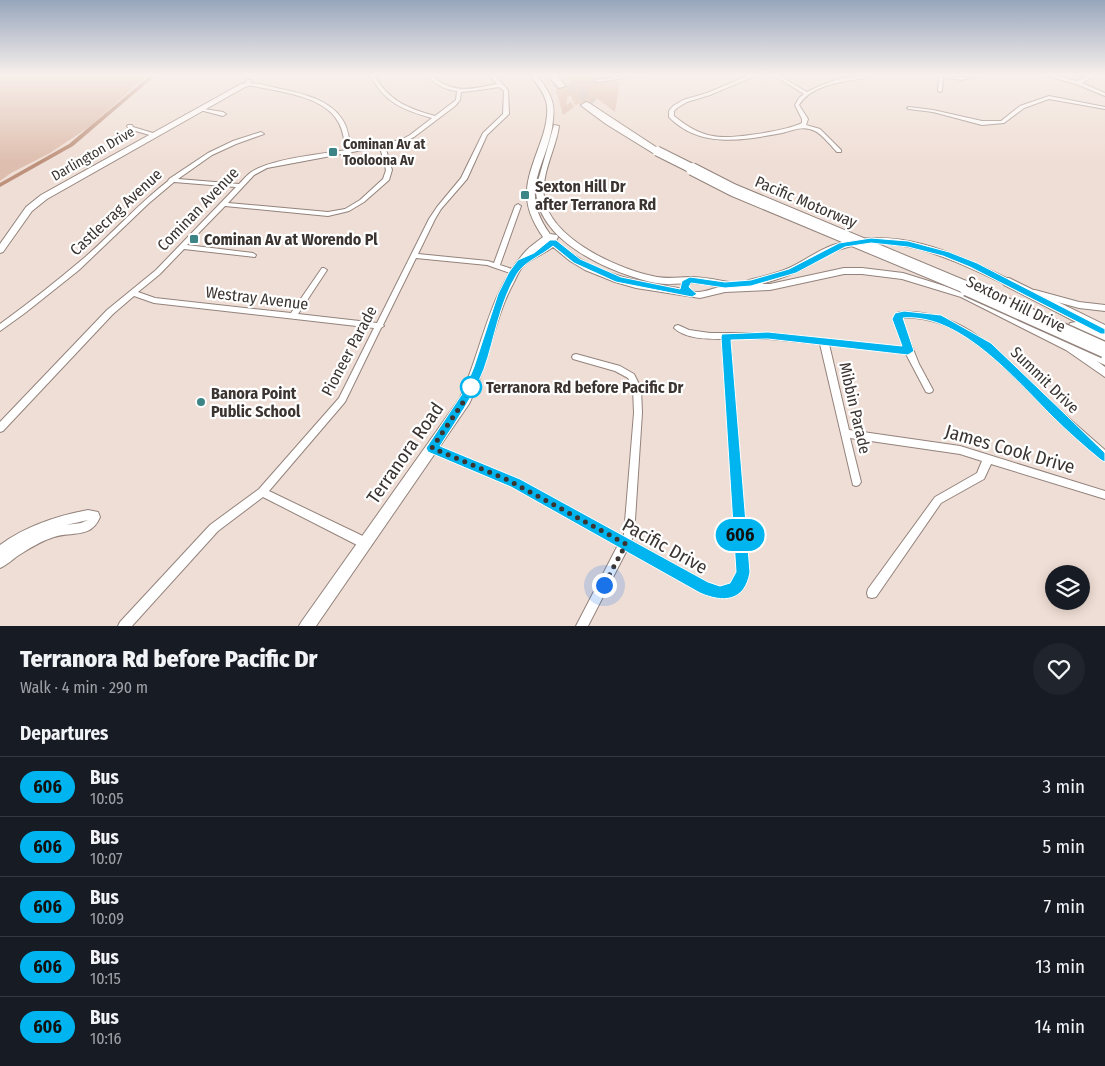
<!DOCTYPE html>
<meta charset="utf-8">
<style>
body{margin:0;font-family:"Fira Sans Condensed",sans-serif;background:#20242c;color:#f1f3f6;height:100vh;display:flex;flex-direction:column;font-size:19px;white-space:nowrap}
*{box-sizing:border-box;margin:0}
p{font-size:16px;color:#9ea1a6}
.icon{flex:none;width:28px;height:28px;fill:none;stroke:currentColor;stroke-width:2;stroke-linecap:round;stroke-linejoin:round}
.map{position:relative;height:626px;overflow:hidden}
.panel{display:flex;flex-direction:column;background:#171b24;flex:1}
.panel>*{flex:none}
.badge{padding:0 10px;border-radius:16px;font-size:18px;line-height:32px}
.tools{position:absolute;left:1045px;top:565px;display:grid;gap:10px}
.tools a{display:grid;place-items:center;width:45px;height:45px;border-radius:50%;background:#171b24;box-shadow:0 2px 12px #0003;font-size:25px}
.you{position:absolute;width:25px;height:25px;margin:-12px;border:4px solid #fff;border-radius:50%;background:#1a73e8;box-shadow:0 0 0 8px #1a73e833}
.map>.badge{position:absolute;translate:-50% -50%;box-shadow:0 0 0 2px #fff}
h2{padding:0 20px;font-size:19px;line-height:45px}
.round{display:grid;place-items:center;flex:none;width:52px;height:52px;border-radius:26px;background:#20242c}
.headline{display:flex;align-items:center;justify-content:space-between;height:85px;padding:0 20px}
h1{font-size:24px;font-weight:800;line-height:38px}
ul{padding:0;list-style:none}
li{display:flex;align-items:center;gap:15px;height:60px;padding:0 20px;border-top:1px solid #363941}
li div{flex:1}
li b{display:block;font-size:19px}
li em{font-style:normal}
li .badge{min-width:55px;font-weight:700;text-align:center}
.map>svg:first-child{display:block}
.green{fill:#debeae}
.lines{fill:none;stroke-linecap:round;stroke-linejoin:round}
.canal{fill:#bd917b;fill-rule:evenodd}
.motorway-tunnel{stroke:#cbbcb4;stroke-width:9;stroke-dasharray:9 4.5;stroke-linecap:butt}
.minor-casing{stroke:#93837c;stroke-width:2}
.tertiary-casing{stroke:#93837c;stroke-width:2}
.motorway-casing{stroke:#93837c;stroke-width:2}
.minor{fill:#fff;fill-rule:evenodd}
.tertiary{fill:#fff;fill-rule:evenodd}
.motorway{fill:#fff;fill-rule:evenodd}
.motorway-bridge-far2-casing{stroke:#93837c;stroke-width:11;stroke-linecap:butt}
.motorway-bridge-far1-casing{stroke:#93837c;stroke-width:14;stroke-linecap:butt}
.motorway-bridge-casing{stroke:#93837c;stroke-width:18;stroke-linecap:butt}
.motorway-bridge-far2{stroke:#fff;stroke-width:9}
.motorway-bridge-far1{stroke:#fff;stroke-width:12}
.motorway-bridge{stroke:#fff;stroke-width:15}
.line{fill:#00b5ef;stroke:#fff}
.walk{stroke:#3b3431;stroke-width:5;stroke-dasharray:0 9}
.poi-dot{fill:#3c8486;stroke:#fff;stroke-width:2}
.stop-dot{fill:#fff;stroke:#00b5ef;stroke-width:2.5}
.labels{text-anchor:middle;dominant-baseline:central;stroke-width:4.5;stroke-linejoin:round;paint-order:stroke}
.far-poi-label{font-size:14px;font-weight:bold;fill:#3b3431;stroke:#fff;text-anchor:start}
.far-street-label{font-size:14px;fill:#3b3431;stroke:#fff}
.poi-label{font-size:16px;font-weight:bold;fill:#3b3431;stroke:#fff;text-anchor:start}
.street-label{font-size:16px;fill:#3b3431;stroke:#fff}
.stop-label{font-size:16px;font-weight:bold;fill:#3b3431;stroke:#fff;text-anchor:start}
.near-street-label{font-size:19px;fill:#3b3431;stroke:#fff}
</style>
<div class="map">
<svg width="1105" height="626" viewBox="0 0 1105 626">
<rect width="100%" height="100%" fill="#efded5"/>
<path class="green" d="M0 75H148L89 127 50 153 11 173 0 181Z
M566 75H606L620 82 615 112 598 99 575 105 573 102 576 101H573L571 96H568L566 105 571 102 574 107 563 115 556 90 557 89 551 84 559 88 576 84Z"/>
<g class="lines">
<path class="canal" d="M151 75H156L73 146 0 187V183L69 144Z"/>
<path class="motorway-tunnel" d="M569 84 593 103"/>
<defs>
<path id="minor" d="M370 75H374C389 101 407 108 435 116L456 100 457 91C444 90 435 84 427 75H432C452 95 472 89 497 84L489 75H494L508 90 509 114 487 135 467 179 441 209 435 219 418 254 488 261 494 263 515 206 518 204 521 206 500 265 515 270 516 272 513 274 487 265 416 258 383 325 384 326 381 328 345 402 269 491 369 539 370 543 369 547 365 548 361 547 263 497 218 531 132 626H118L120 622 210 525 259 489 339 398 374 328 154 303 134 296 113 314 3 431 0 432V422L107 310 156 270 236 187 174 182 148 204 79 270 25 313 0 331V324C29 303 57 281 84 258 113 233 138 204 168 181L169 179 208 153 233 141 261 132 264 134 236 144 212 155 178 179 239 184C242 181 246 176 250 173 268 159 322 154 346 150 344 140 343 128 337 120 322 95 275 91 248 85V83C256 83 264 85 272 87 295 92 328 97 342 119 348 127 349 139 351 149L401 140 410 135 432 118C403 110 385 103 370 75ZM499 87 504 91 503 114 483 133 461 178 437 207 429 219 377 323 298 314 327 270 324 268H322L291 313 155 298 138 292 160 274 184 249 255 257 256 255 253 253 187 245 225 206 328 216 349 211 364 202 389 180 392 170 385 146 404 142 414 137 455 106 460 100 461 92 472 91ZM380 147 386 170 383 179 360 200 345 209 328 212 228 203 254 175 267 168 347 153 349 154 352 152Z
M631 75H644L597 82 595 81 597 80Z
M750 75H757L710 95 687 102 677 108 674 111V116C685 125 699 134 713 136 730 140 786 131 802 123V119L795 105 799 98 804 94 773 75H778L807 92C824 83 846 75 865 76V78C843 82 812 84 799 105L808 119 806 125 820 129 841 150V152H837C831 146 822 134 815 131 804 125 793 130 782 133 744 140 700 149 669 117V111L673 106 683 100 707 93Z
M936 75C944 75 953 78 962 77 969 77 976 75 983 75L961 80 943 77 942 91 940 92 938 91 939 76Z
M1044 75H1052L1077 81 1090 75H1096L1082 83 1105 93V96L1076 84Z
M1049 96 1105 107V109L1049 99 1024 108 1004 123 982 125 933 112 909 109 907 108 909 107 933 110 982 121H1001L1020 106Z
M198 108 223 112 226 114 223 116 200 110H198Z
M128 125H132L133 127 156 134 153 136 129 129 127 126Z
M900 312C963 309 1000 354 1042 394 1063 413 1084 432 1105 450V460L1102 459C1081 440 1059 421 1039 401 1001 364 961 315 902 318L901 319 919 364 933 390 932 392 929 393 926 392 906 354 829 344 849 430 960 446 1105 491V499L991 464 984 479 941 503 876 597 872 598 868 597 867 593 868 589 935 497 977 473 982 461 960 454 850 438 861 482 859 485 856 486 853 485 820 344 770 339H730L748 567 745 584 736 595 720 598 701 592 627 550 588 626H576L618 545 513 486 429 451 427 448 429 445 432 444 519 480 623 537 624 534 634 413 633 388 628 378 615 371 573 359 572 357 573 355 576 354 620 366 634 374 641 388 642 413 634 535 631 541 707 583 720 588 729 586 736 578 738 567 722 339C707 339 686 339 674 328L675 326 678 325 689 330 710 333H770L904 348 893 319 897 313Z
M88 510 98 512 100 517C91 539 72 531 54 537 41 541 30 548 19 555 13 559 7 565 0 568V545C26 526 56 516 88 510ZM88 520 81 523 66 525Z"/>
<path id="tertiary" d="M530 75H536C543 83 549 91 552 101 555 110 553 119 552 128 544 171 519 191 550 234L557 235 558 237 556 241C589 272 629 280 672 287 680 288 691 292 698 292 705 292 714 288 720 287 712 286 702 283 694 283 681 283 669 285 656 283 612 274 535 241 536 188L554 125 559 126C556 149 541 173 544 197 550 239 619 270 657 277 669 279 680 277 691 277 704 277 717 280 729 282L732 283 734 285H741L742 282C758 277 774 275 789 268 804 261 817 251 833 245 897 223 960 256 1017 283L1019 285 1017 287H1011C958 263 900 230 841 249 828 253 816 262 804 268 791 275 776 280 761 284H770L844 268H862L903 273 967 293 1074 344 1105 367V377L1066 350 961 297 902 279 862 274H844L770 290 725 292 700 298 636 288 615 282 585 270 570 261 553 247C544 254 532 258 524 265 519 270 517 276 514 282 493 320 489 365 469 404L316 626H299L302 621 460 398C482 350 489 292 525 252 530 246 537 242 543 237 515 197 529 177 543 135 546 125 549 112 546 101 543 91 537 84 530 75Z
M247 80H251L252 85 245 87 47 199 32 211 3 252 0 253V244L26 207 41 195 241 84 246 83Z
M1035 290 1079 302 1105 305V311L1079 308 1032 295 1030 293 1032 291Z"/>
<path id="motorway" d="M547 75H556L566 86 559 88Z
M586 102 589 103 662 151 661 153H653L606 124 583 107 581 105Z
M1009 278 1105 325V346L1070 331 1068 327 1070 323 1076 322 1004 285 1002 282 1004 279Z
M1056 331 1105 353V365L1051 340 1049 336 1051 332Z"/>
</defs>
<use href="#minor" class="minor-casing"/>
<use href="#tertiary" class="tertiary-casing"/>
<use href="#motorway" class="motorway-casing"/>
<use href="#minor" class="minor"/>
<use href="#tertiary" class="tertiary"/>
<use href="#motorway" class="motorway"/>
<defs>
<path id="motorway-bridge-far2" d="M657 151 695 170"/>
<path id="motorway-bridge-far1" d="M692 169 733 190 970 289"/>
<path id="motorway-bridge" d="M967 288 1105 350"/>
</defs>
<use href="#motorway-bridge-far2" class="motorway-bridge-far2-casing"/>
<use href="#motorway-bridge-far1" class="motorway-bridge-far1-casing"/>
<use href="#motorway-bridge" class="motorway-bridge-casing"/>
<use href="#motorway-bridge-far2" class="motorway-bridge-far2"/>
<use href="#motorway-bridge-far1" class="motorway-bridge-far1"/>
<use href="#motorway-bridge" class="motorway-bridge"/>
</g>
<linearGradient id="sky" x2="0" y2="1"><stop stop-color="#97a6bc"/><stop offset="0.46" stop-color="#f8f0ec"/><stop offset="1" stop-color="#f8f0ec" stop-opacity="0"/></linearGradient>
<rect width="1105" height="163" fill="url(#sky)"/>
<path class="line" d="M871 238 908 241 949 252 977 263 1105 329V334H1101L970 267 943 256 908 247 871 243 845 247 796 273 751 286 725 288 691 283 689 287 697 294 692 297 616 282 574 263 553 246C541 256 524 262 517 274 499 303 495 338 484 369 473 397 456 421 440 446L520 479 708 582 720 586 730 583 736 572 721 337 722 334 768 332 902 346 892 319 895 313 904 311 941 315 991 343 1065 414 1105 453V462L1101 460C1084 446 1068 432 1052 416 1015 379 960 313 903 318L914 351 908 355 768 339 731 340 750 572C745 602 723 603 700 593L511 487 428 452 426 448 464 391 474 367 498 294 509 272 518 260 534 253 550 240H556L580 259 621 277 680 289 682 281 690 277 725 282 751 280 789 269 839 243Z"/>
<g class="lines">
<path class="walk" d="M471 387 473 383 464 401 432 448 508 480 626 544 604 585"/>
</g>
<g class="poi-dot">
<rect x="328" y="147" width="10" height="10" rx="2.5"/>
<rect x="520" y="190" width="10" height="10" rx="2.5"/>
<rect x="189" y="234" width="10" height="10" rx="2.5"/>
<circle cx="201" cy="402" r="5"/>
</g>
<circle class="stop-dot" cx="471" cy="387" r="10"/>
<g class="labels">
<g class="far-poi-label">
<text x="343" y="144">Cominan Av at<tspan x="343" dy="16">Tooloona Av</tspan></text>
</g>
<g class="far-street-label">
<text transform="translate(93 154) rotate(-30)">Darlington Drive</text>
</g>
<g class="poi-label">
<text x="535" y="186">Sexton Hill Dr<tspan x="535" dy="18">after Terranora Rd</tspan></text>
<text x="204" y="239">Cominan Av at Worendo Pl</text>
<text x="211" y="393">Banora Point<tspan x="211" dy="18">Public School</tspan></text>
</g>
<g class="street-label">
<text transform="translate(806 202) rotate(23)">Pacific Motorway</text>
<text transform="translate(198 209) rotate(-46)">Cominan Avenue</text>
<text transform="translate(116 212) rotate(-43)">Castlecrag Avenue</text>
<text transform="translate(257 298) rotate(7)">Westray Avenue</text>
<text transform="translate(1016 304) rotate(26)">Sexton Hill Drive</text>
<text transform="translate(349 351) rotate(-62)">Pioneer Parade</text>
<text transform="translate(1045 380) rotate(44)">Summit Drive</text>
<text transform="translate(855 408) rotate(77)">Mibbin Parade</text>
</g>
<g class="stop-label">
<text x="486" y="387">Terranora Rd before Pacific Dr</text>
</g>
<g class="near-street-label">
<text transform="translate(1010 449) rotate(16)">James Cook Drive</text>
<text transform="translate(405 453) rotate(-55)">Terranora Road</text>
<text transform="translate(665 546) rotate(29)">Pacific Drive</text>
</g>
</g>
</svg>
<div class="tools">
<a><svg class="icon" aria-label="layers" viewBox="0 0 24 24"><path d="M12 4l9 5-9 5-9-5zM3 14l9 5 9-5"/></svg></a>
</div>
<div class="you" style="left:604px;top:585px"></div>
<b class="badge" style="left:740px;top:535px;background:#00b5ef;color:#111">606</b>
</div>
<section class="panel">
<div class="headline"><div><h1>Terranora Rd before Pacific Dr</h1><p>Walk · 4 min · 290 m</p></div><a class="round"><svg class="icon" aria-label="heart" viewBox="0 0 24 24"><path d="M12 20l-8-8c-3-5 5-10 8-4 3-6 11-1 8 4z"/></svg></a></div>
<h2>Departures</h2>
<ul>
<li><span class="badge" style="background:#00b5ef;color:#111">606</span><div><b>Bus</b><p>10:05</p></div><em>3 min</em></li>
<li><span class="badge" style="background:#00b5ef;color:#111">606</span><div><b>Bus</b><p>10:07</p></div><em>5 min</em></li>
<li><span class="badge" style="background:#00b5ef;color:#111">606</span><div><b>Bus</b><p>10:09</p></div><em>7 min</em></li>
<li><span class="badge" style="background:#00b5ef;color:#111">606</span><div><b>Bus</b><p>10:15</p></div><em>13 min</em></li>
<li><span class="badge" style="background:#00b5ef;color:#111">606</span><div><b>Bus</b><p>10:16</p></div><em>14 min</em></li>
</ul>
</section>
